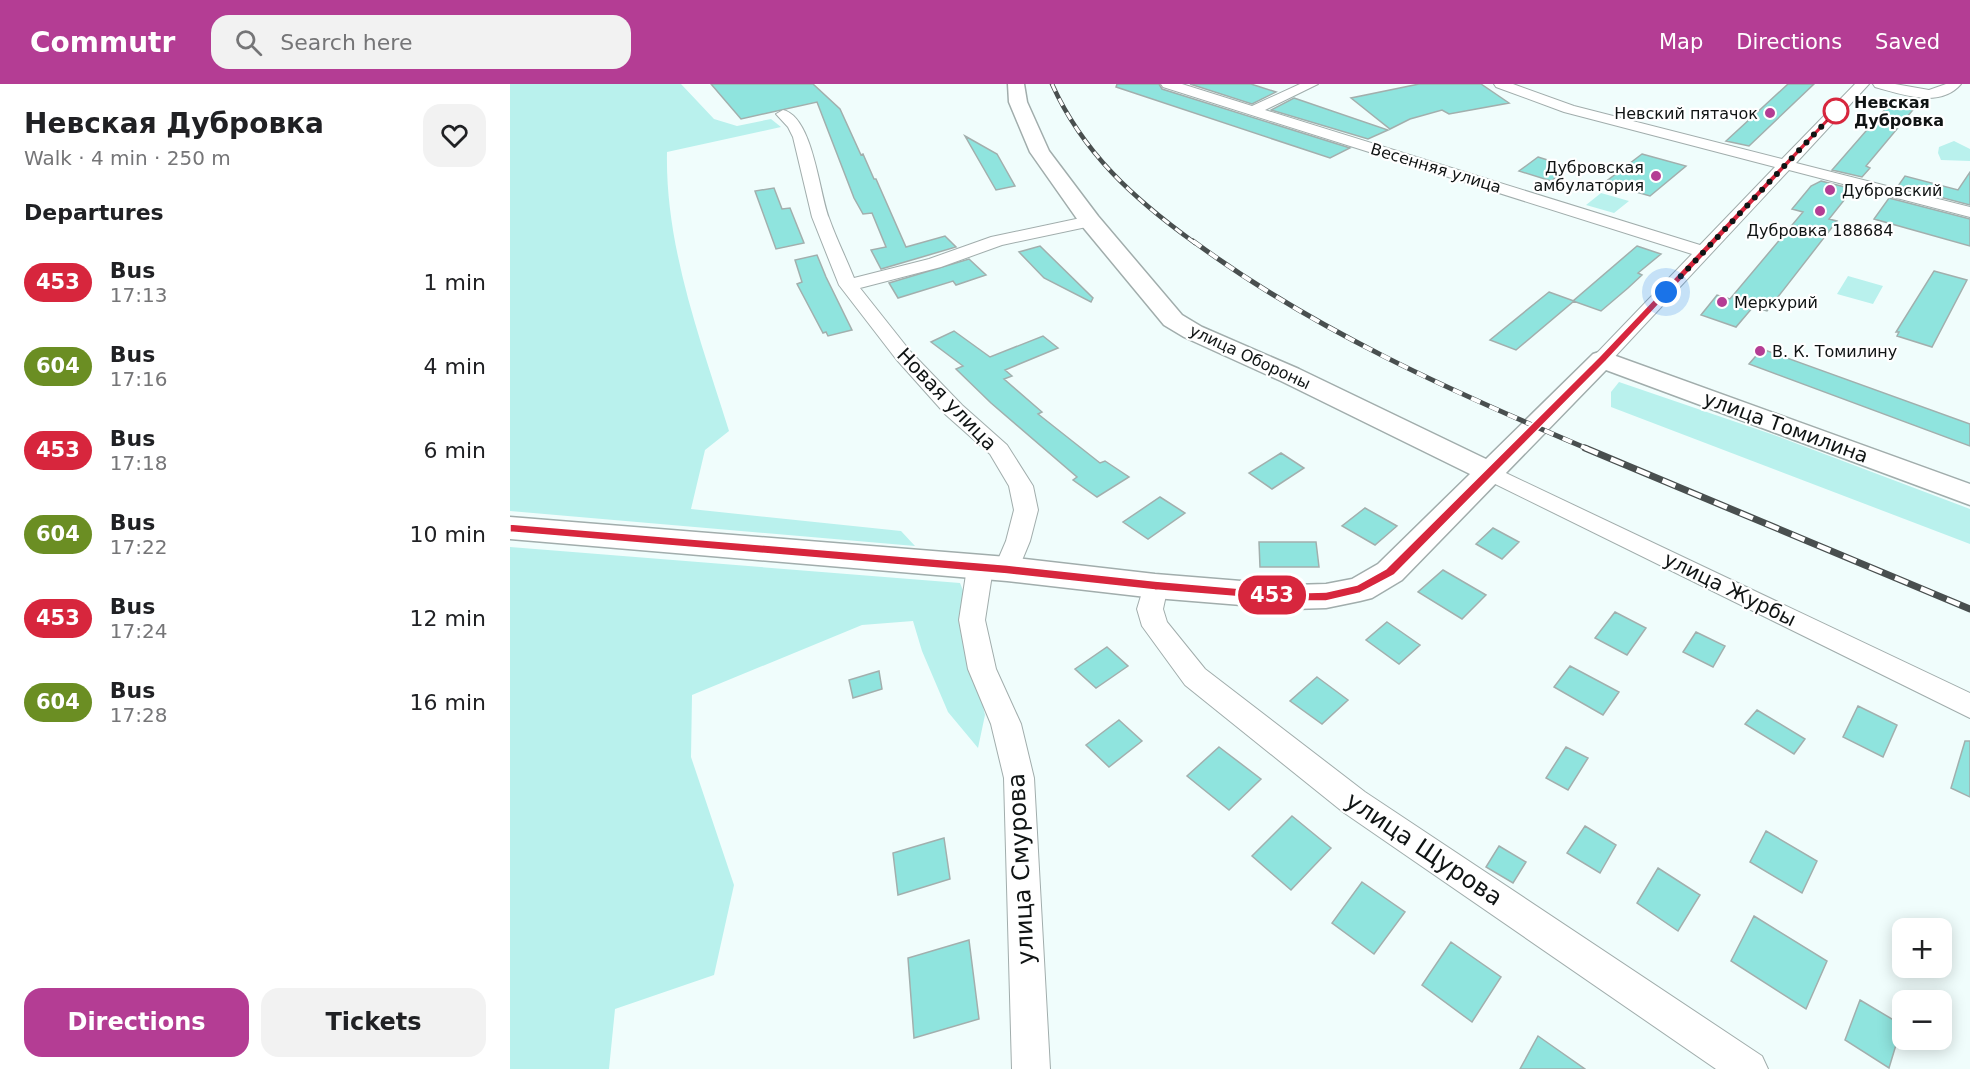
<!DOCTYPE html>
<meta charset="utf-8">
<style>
body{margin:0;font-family:"DejaVu Sans",sans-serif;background:#f2f2f2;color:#202124;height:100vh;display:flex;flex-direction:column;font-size:22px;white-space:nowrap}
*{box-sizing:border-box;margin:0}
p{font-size:20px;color:#757577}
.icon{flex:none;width:33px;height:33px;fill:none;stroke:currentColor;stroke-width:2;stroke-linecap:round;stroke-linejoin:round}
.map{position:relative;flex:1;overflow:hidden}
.sheet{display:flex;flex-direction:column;background:#fff;width:510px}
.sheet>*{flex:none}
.badge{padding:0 12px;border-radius:20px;font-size:21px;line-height:39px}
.controls{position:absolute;left:1382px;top:834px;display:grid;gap:12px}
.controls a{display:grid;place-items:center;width:60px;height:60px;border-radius:12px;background:#fff;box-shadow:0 3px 15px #0003;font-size:30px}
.you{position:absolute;width:30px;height:30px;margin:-15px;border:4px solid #fff;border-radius:50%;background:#1a73e8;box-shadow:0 0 0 9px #1a73e833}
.map>.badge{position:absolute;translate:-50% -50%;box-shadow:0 0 0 3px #fff}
h2{padding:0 24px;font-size:22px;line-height:54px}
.round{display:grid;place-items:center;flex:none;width:63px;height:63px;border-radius:18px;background:#f2f2f2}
.head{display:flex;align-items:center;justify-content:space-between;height:102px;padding:0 24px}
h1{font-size:28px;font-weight:700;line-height:45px}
.primary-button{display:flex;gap:12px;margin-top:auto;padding:12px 24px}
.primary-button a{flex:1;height:69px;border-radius:18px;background:#b43d94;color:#fff;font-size:24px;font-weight:700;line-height:69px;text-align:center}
.primary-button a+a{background:#f2f2f2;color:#202124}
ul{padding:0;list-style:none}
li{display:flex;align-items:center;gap:18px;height:84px;padding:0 24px}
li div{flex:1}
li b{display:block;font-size:22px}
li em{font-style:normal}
li .badge{min-width:66px;font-weight:700;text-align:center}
header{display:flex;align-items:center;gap:36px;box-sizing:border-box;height:84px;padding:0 30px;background:#b43d94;color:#fff}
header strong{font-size:28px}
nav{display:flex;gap:33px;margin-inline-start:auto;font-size:21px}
.search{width:420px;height:54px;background:#f2f2f2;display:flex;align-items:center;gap:15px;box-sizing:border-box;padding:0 21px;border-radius:18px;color:#757577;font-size:22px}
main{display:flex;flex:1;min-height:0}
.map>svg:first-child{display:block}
.green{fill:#b9f1ed}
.building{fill:#8fe4de;stroke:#a2afad;stroke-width:1.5}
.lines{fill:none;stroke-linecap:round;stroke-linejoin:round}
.street-casing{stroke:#a1adac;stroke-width:2}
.secondary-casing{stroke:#a1adac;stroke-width:3}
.street{fill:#fff;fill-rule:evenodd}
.secondary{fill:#fff;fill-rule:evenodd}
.rail-far2-casing{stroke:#494f4f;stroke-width:4.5}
.rail-far1-casing{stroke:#494f4f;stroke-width:5}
.rail-casing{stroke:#494f4f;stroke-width:7}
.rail-far2{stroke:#fff;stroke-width:3;stroke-dasharray:8;stroke-linecap:butt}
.rail-far1{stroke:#fff;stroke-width:4;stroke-dasharray:10;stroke-linecap:butt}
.rail{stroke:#fff;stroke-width:4.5;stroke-dasharray:14;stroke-linecap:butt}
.line{fill:#d7263d;stroke:#fff;stroke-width:1.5}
.walk{stroke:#101414;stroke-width:6;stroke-dasharray:0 10.8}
.stop-dot{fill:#fff;stroke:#d7263d;stroke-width:3}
.poi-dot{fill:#b43d94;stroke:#fff;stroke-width:2}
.labels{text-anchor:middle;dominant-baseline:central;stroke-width:4.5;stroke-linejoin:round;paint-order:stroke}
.far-stop-label{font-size:16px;font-weight:bold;fill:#101414;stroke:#fff;text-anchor:start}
.far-poi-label{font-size:16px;fill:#101414;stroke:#fff;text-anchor:start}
.far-street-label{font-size:16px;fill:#101414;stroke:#fff}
.street-label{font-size:20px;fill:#101414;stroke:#fff}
.near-street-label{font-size:24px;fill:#101414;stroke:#fff}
</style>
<header>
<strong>Commutr</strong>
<div class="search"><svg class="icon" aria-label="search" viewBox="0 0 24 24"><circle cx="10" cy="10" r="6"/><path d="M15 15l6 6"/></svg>Search here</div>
<nav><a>Map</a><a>Directions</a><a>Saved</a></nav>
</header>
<main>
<section class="sheet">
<div class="head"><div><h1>Невская Дубровка</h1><p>Walk · 4 min · 250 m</p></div><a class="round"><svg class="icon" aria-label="heart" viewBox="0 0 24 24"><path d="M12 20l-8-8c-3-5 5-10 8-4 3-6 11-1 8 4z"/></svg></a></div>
<h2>Departures</h2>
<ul>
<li><span class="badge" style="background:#d7263d;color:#fff">453</span><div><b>Bus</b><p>17:13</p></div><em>1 min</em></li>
<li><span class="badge" style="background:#6b8e23;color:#fff">604</span><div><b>Bus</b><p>17:16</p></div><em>4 min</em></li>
<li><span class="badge" style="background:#d7263d;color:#fff">453</span><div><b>Bus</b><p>17:18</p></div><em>6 min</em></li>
<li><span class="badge" style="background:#6b8e23;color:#fff">604</span><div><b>Bus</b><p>17:22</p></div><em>10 min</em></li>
<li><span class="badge" style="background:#d7263d;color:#fff">453</span><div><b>Bus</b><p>17:24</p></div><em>12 min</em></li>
<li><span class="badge" style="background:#6b8e23;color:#fff">604</span><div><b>Bus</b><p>17:28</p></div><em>16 min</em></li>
</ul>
<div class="primary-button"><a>Directions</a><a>Tickets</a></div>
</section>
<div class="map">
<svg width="1460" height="985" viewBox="0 0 1460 985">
<rect width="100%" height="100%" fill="#f0fdfc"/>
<path class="green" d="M0 0H171L204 35 227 42 261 35 271 43 157 68C155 163 191 257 219 347L195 366 181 425 391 447 405 462 0 427Z
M1444 57 1460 65V77L1431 76 1428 69 1429 63Z
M1091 109 1119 117 1104 129 1076 121Z
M1338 192 1373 202 1363 220 1327 210Z
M1109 298 1264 351 1460 425V460L1101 323V308Z
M0 463 450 499 456 514 454 542 475 631 468 664 438 628 412 567 403 537 352 541 182 611 181 673 224 801 204 891 105 925 99 985H0Z"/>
<path class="building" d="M201 0H303L330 25 351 71 353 70 364 95H366L396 163 435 152 446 163 371 185 361 166 376 163 362 129 353 130 344 114 307 18 231 35Z
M607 0H649L652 5 840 64 820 74 606 3Z
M680 0H741L766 8 742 20Z
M909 0H971L999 19 939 30 932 26 900 35 880 45 841 14Z
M1278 0H1304L1239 62 1216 57Z
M784 14 878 46 858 55 761 26Z
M1383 16 1407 21 1356 82 1360 84 1352 93 1322 86Z
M455 52 487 70 505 102 486 106Z
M1132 70 1176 82 1140 112 1094 99Z
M1028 73 1060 83 1041 97 1009 87Z
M1460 88V121L1388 102 1395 92 1448 106Z
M1311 97 1343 105 1319 135 1327 137 1257 227 1243 223 1226 243 1191 231 1207 211 1220 215 1293 128 1282 125 1301 102Z
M264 104 272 125 280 124 294 159 266 165 245 107Z
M1379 114 1460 135V162L1364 135Z
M530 162 583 214 581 218 534 194 509 168Z
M1127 162 1151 170 1128 189 1132 191 1118 204 1091 227 1063 217Z
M307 171 316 193 342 246 318 252 316 248 313 249 287 200 292 198 285 176Z
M459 175 476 191 446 201 443 197 388 214 379 199Z
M1424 187 1457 196 1422 263 1387 252 1389 248H1386Z
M1039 208 1064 217 1006 266 980 256Z
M444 247 480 273 533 252 548 264 495 286 502 292 494 295 532 328 528 330 590 379 595 377 619 393 587 413 563 396 567 393 481 319 446 285 453 282 421 258Z
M1252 265 1460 340V362L1239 280Z
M771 369 794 384 762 405 739 389Z
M650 413 675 429 638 455 613 438Z
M855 424 887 442 865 461 832 442Z
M983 444 1009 458 992 475 966 460Z
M749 458H806L809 483H750Z
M933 486 976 511 952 535 908 508Z
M1105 528 1136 544 1117 571 1085 554Z
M877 538 910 561 889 580 856 556Z
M1186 548 1215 562 1203 583 1173 568Z
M597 563 618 582 586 604 565 585Z
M1060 582 1109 608 1093 631 1044 603Z
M369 587 372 605 343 614 339 596Z
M807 593 838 616 812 640 780 617Z
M1348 622 1387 641 1373 673 1333 653Z
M1247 626 1295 655 1284 670 1235 640Z
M609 636 632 657 599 683 576 661Z
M1455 657H1460V713L1441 704Z
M709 663 751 695 719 726 677 692Z
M1056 663 1078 674 1058 706 1036 694Z
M782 732 821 764 781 806 742 772Z
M1075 742 1106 761 1090 789 1057 769Z
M1256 747 1307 777 1292 809 1240 778Z
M434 754 440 795 388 811 383 769Z
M989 762 1016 778 1003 799 976 783Z
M1148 784 1190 811 1168 847 1127 819Z
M852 798 895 828 864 870 822 839Z
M1244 832 1317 877 1296 925 1221 877Z
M459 856 469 935 404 954 398 874Z
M941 858 991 893 962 938 912 901Z
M1350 916 1392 941 1379 984 1335 956Z
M1028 952 1075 985H1010Z"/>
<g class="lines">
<defs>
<path id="street" d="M651 0H672L742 22 790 0H808L755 26 1190 161 1265 83 1054 28 986 3 984 0H1003L1064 22 1272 75 1345 0H1359L1286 79 1460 123V133L1279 86 1099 279H1085L1082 275 1085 271 1182 170 653 3Z
M1363 0H1385L1419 6 1436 0H1451C1430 25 1391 10 1365 3Z
M273 26C303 33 309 108 319 134 326 154 336 174 344 194L419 175 481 153 580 132 588 137 586 141 492 161 431 183 350 204 400 267 452 321 497 361 523 402 528 426 520 457 506 491 497 494 488 491 484 485 496 457 504 426 499 402 480 370 436 331 386 275 329 201 302 133 283 53 278 43 266 30Z
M979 381 1460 609V634L971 393 968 388 971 383Z
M470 475 479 478 483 484 475 536 486 585 511 640 524 694 540 985H502L494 694 481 640 458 585 449 536 457 484 461 478Z
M645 493 654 495 658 502 653 525 657 538 695 585 855 708 1252 972 1258 985H1206L833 728 675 601 632 542 627 525 636 495Z"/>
<path id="secondary" d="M498 0H514L517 18 539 67 588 132 672 231 692 243 789 285 976 375 1083 270 1092 267 1460 400V421L1096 286 892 496 862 514 850 517 816 524 782 525 645 514 497 497 0 455V433L497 473 645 490 782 501 816 500 842 495 868 480 960 390 771 297 674 253 654 241 572 142 520 68 499 18Z"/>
</defs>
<use href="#street" class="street-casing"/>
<use href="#secondary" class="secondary-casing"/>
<use href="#street" class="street"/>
<use href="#secondary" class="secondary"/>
<defs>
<path id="rail-far2" d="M542 0C573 69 624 115 685 159"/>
<path id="rail-far1" d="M683 157C804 246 941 307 1078 365"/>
<path id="rail" d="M1075 364 1460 525"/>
</defs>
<use href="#rail-far2" class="rail-far2-casing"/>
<use href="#rail-far1" class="rail-far1-casing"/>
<use href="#rail" class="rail-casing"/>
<use href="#rail-far2" class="rail-far2"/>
<use href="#rail-far1" class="rail-far1"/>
<use href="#rail" class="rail"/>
</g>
<path class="line" d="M1324 26 1329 27 1096 277 884 491 850 509 816 517H782L645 506 497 490 0 448V440L497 481 645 497 782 509 816 508 847 501 876 485 1089 273Z"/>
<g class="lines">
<path class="walk" d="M1156 208 1326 27"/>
</g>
<circle class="stop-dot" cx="1326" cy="27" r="12"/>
<g class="poi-dot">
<circle cx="1260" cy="29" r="6"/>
<circle cx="1146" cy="92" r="6"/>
<circle cx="1320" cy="106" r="6"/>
<circle cx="1310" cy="127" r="6"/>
<circle cx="1212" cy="218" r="6"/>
<circle cx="1250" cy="267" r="6"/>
</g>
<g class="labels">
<g class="far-stop-label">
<text x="1344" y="18">Невская<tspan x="1344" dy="18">Дубровка</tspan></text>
</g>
<g class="far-poi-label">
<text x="1248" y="29" text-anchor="end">Невский пятачок</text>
<text x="1134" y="83" text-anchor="end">Дубровская<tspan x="1134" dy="18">амбулатория</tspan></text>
<text x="1332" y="106">Дубровский</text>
<text x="1310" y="146" text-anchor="middle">Дубровка 188684</text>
<text x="1224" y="218">Меркурий</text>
<text x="1262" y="267">В. К. Томилину</text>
</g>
<g class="far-street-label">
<text transform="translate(926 84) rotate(17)">Весенняя улица</text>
<text transform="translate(740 273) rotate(25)">улица Обороны</text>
</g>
<g class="street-label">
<text transform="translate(437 315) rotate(46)">Новая улица</text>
<text transform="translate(1276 343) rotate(20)">улица Томилина</text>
<text transform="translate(1220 505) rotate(26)">улица Журбы</text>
</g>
<g class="near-street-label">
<text transform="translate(914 765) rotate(34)">улица Щурова</text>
<text transform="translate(511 785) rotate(-93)">улица Смурова</text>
</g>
</g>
</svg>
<div class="controls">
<a>+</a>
<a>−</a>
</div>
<div class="you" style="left:1156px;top:208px"></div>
<b class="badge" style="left:762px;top:511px;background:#d7263d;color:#fff">453</b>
</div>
</main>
